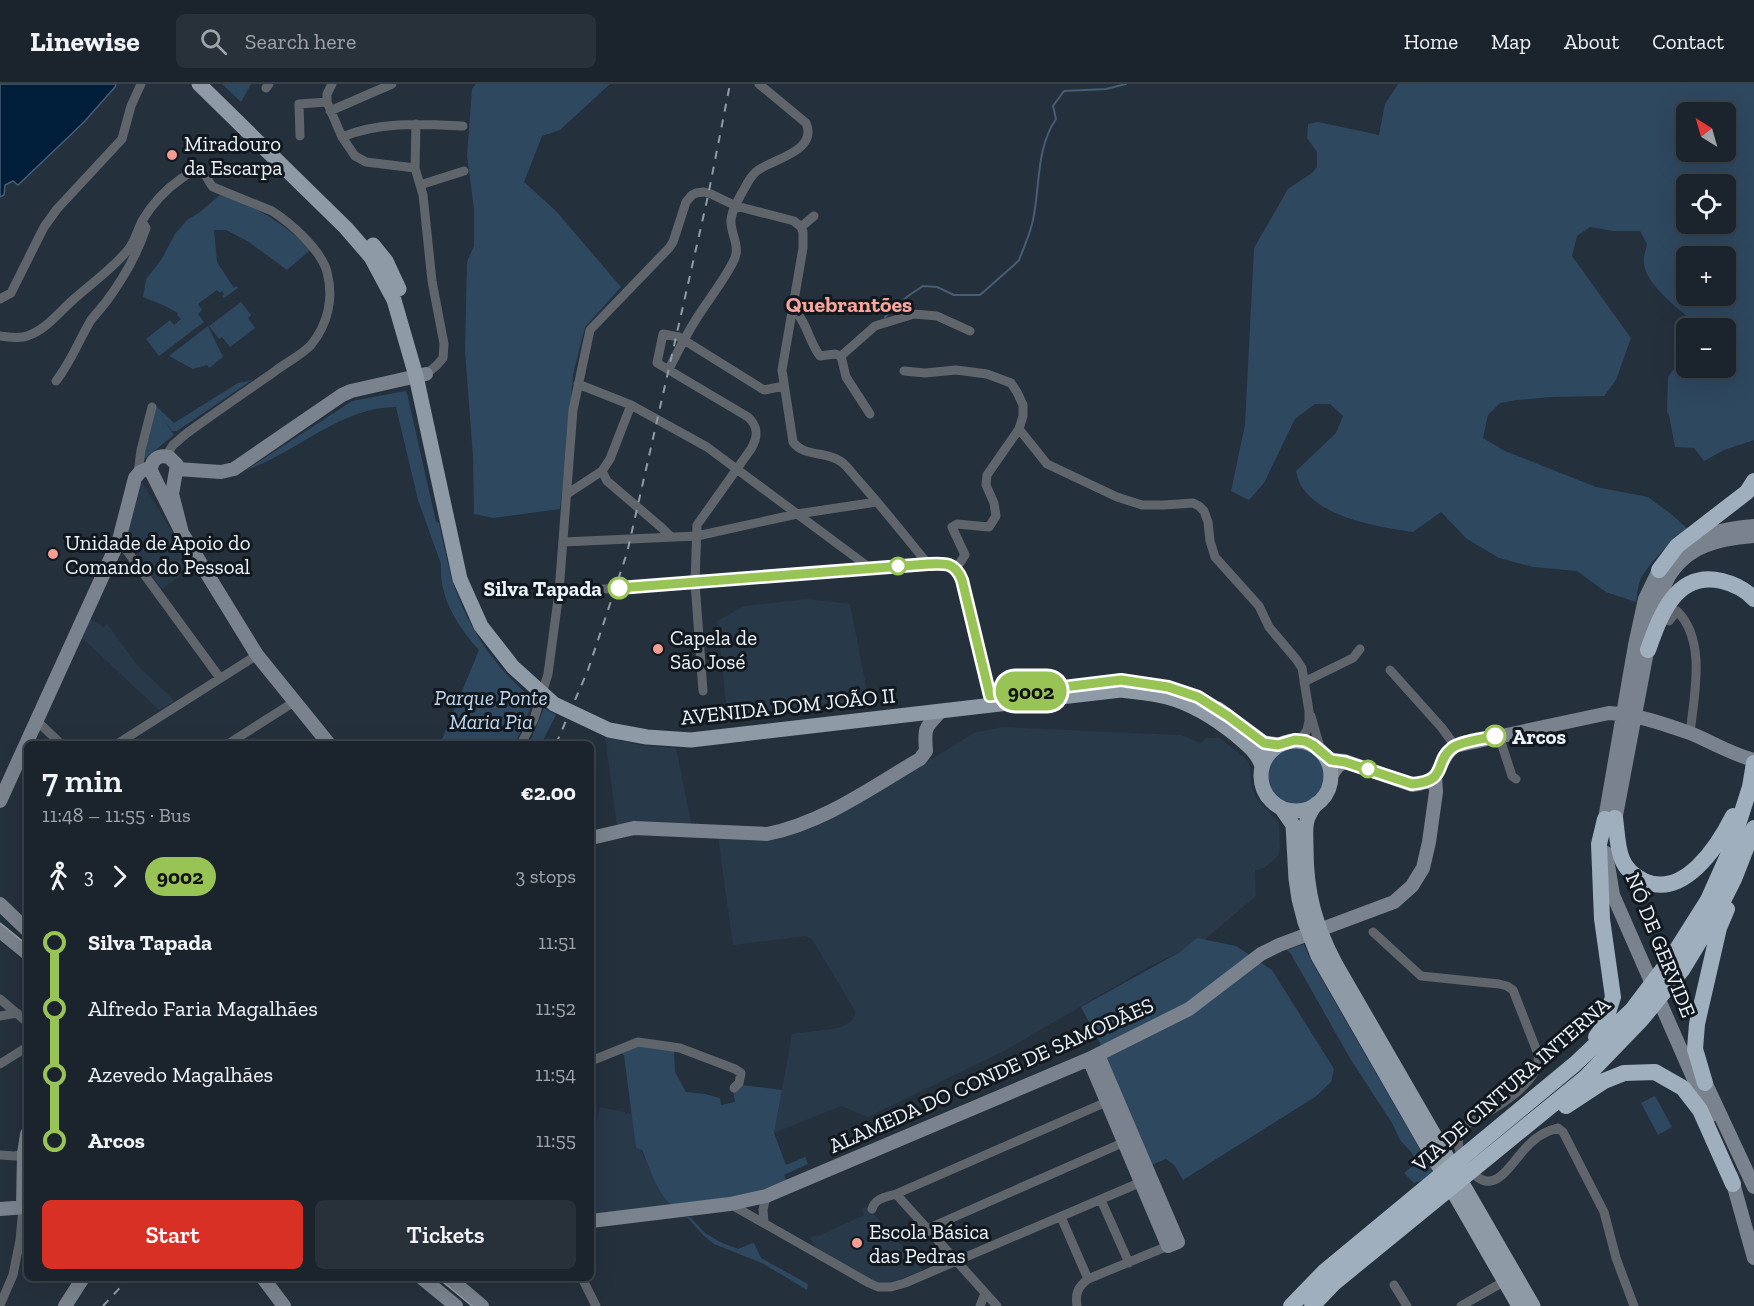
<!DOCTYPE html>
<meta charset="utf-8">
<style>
body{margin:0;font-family:"Zilla Slab",serif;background:#283039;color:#f1f3f6;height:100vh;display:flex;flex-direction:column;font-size:22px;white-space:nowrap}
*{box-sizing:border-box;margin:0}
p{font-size:20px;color:#a0a4aa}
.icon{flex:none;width:33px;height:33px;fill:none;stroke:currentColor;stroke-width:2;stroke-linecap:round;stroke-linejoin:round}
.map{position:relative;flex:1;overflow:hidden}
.details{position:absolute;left:24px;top:657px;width:570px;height:540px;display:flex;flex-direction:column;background:#1b242d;border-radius:9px;box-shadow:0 6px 24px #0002,0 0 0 2px #394149}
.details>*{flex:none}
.badge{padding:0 12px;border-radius:20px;font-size:21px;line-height:39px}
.needle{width:39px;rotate:323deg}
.tools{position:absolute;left:1676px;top:18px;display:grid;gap:12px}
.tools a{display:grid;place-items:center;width:60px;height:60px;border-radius:9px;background:#1b242d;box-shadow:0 6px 24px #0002,0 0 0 2px #394149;font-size:30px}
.map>.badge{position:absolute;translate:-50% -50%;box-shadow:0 0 0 3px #fff}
.legs{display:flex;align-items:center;gap:9px;height:66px;padding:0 18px;font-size:20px}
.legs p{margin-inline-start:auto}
.summary{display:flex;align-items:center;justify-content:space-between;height:102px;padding:0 18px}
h1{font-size:33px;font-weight:600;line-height:45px}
.primary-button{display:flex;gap:12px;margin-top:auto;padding:12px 18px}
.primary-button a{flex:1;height:69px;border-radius:9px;background:#d93025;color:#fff;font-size:24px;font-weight:600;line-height:69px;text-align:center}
.primary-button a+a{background:#283039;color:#f1f3f6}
ul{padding:0 18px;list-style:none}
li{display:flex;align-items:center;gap:21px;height:66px;font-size:22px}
li i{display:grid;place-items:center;width:9px;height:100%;margin:0 8px;background:currentColor}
li i::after{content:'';width:15px;height:15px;margin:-8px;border:4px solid;border-radius:50%;background:#1b242d}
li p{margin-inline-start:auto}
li:first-child i{background:linear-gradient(#0000 50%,currentColor 0)}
li:last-child i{background:linear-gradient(currentColor 50%,#0000 0)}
header{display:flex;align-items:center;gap:36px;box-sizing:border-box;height:84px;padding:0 30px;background:#1b242d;border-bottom:2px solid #394149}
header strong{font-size:28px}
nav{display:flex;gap:33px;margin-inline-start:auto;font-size:21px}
.search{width:420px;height:54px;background:#283039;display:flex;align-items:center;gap:15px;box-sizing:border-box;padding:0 21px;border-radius:9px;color:#a0a4aa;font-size:22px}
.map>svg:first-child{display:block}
.built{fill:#28394a}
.green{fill:#2e4860;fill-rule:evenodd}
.water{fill:#001d3a;stroke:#465d74;stroke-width:1.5}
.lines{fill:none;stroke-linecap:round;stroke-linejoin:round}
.stream{stroke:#465d74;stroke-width:2}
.street{stroke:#5f656b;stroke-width:9}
.secondary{stroke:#7a838d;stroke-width:14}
.primary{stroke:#8e9aa6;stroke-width:15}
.highway{stroke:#a0afbe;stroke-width:16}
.tram{stroke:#929ca5;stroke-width:1.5}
.rail{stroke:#929ca5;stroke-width:2;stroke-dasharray:8 8;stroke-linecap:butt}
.line-1-casing{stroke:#fff;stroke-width:14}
.line-1{stroke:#98c455;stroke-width:9}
.poi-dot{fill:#f59c93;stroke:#12181d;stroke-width:2}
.stop-1-dot{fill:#fff;stroke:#98c455;stroke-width:3}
.labels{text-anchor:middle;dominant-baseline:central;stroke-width:6;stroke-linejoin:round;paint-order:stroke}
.poi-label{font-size:21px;fill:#ebf3fb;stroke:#12181d;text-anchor:start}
.stop-label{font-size:21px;font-weight:bold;fill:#ebf3fb;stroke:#12181d;text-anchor:end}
.park-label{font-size:21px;font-style:italic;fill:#bed8f2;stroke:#12181d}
.street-label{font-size:21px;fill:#ebf3fb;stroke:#12181d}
.neighbourhood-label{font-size:22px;font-weight:bold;fill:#f8a59c;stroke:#12181d}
</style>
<header>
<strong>Linewise</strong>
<div class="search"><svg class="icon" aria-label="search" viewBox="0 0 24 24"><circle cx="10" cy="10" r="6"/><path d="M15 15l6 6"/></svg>Search here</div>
<nav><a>Home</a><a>Map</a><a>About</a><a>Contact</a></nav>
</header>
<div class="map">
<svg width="1754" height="1222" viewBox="0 0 1754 1222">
<rect width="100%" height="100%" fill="#24303c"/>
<path class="built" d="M139 400H143L193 482 162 505 125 456Z
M807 515 850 520 868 612 863 613V619L728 635 717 537 744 522Z
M88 534 104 543 107 540 138 582 175 617 159 626 81 553Z
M1001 643 1181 651 1201 659 1205 654H1220L1249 678 1252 704 1256 714 1279 739 1280 764 1278 772 1264 784 1255 786 1256 812 1204 856 1150 882 1006 966 868 1033 841 1022 774 1049 792 950 839 944 852 937 855 931V927L812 855 805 852 733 861 718 753H722L724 755H733L735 753H766L922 681 974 649Z
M605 653 644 662 676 664 692 743 617 742Z
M600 1023 625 1028V1030L632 1029 636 1064 641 1066 663 1111 672 1121 591 1131V1054L593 1053Z
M865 1123 869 1124 923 1186 888 1200 880 1201 816 1164 810 1154 817 1151 818 1152 864 1131 862 1125Z"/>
<path class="green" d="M222 0H251L241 18Z
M476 0H610L560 46 542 52 524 98 556 127 621 203 585 243 573 290 568 355 560 425 493 434 474 430 473 373 465 267 467 178 474 162V125L467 72 472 5Z
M1398 0H1754V356L1724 366 1704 377 1694 364 1675 363 1669 331 1667 328 1668 293 1686 269V284H1725V244H1698V242C1683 228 1645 201 1644 179 1643 173 1646 166 1647 160L1640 147H1613L1590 143 1577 152 1572 172 1631 254 1616 296 1604 312 1551 313 1517 316 1500 319 1488 331 1483 354 1505 367 1596 403 1648 413 1671 430 1688 445C1672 456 1651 477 1641 494 1638 501 1637 510 1636 518L1606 508 1577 487 1533 483 1499 474 1467 455 1441 428 1413 448C1379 443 1319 434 1300 400 1298 396 1297 391 1296 387L1336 349 1343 332 1330 320H1315L1295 335 1264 399 1249 416 1231 407 1245 341 1254 164 1288 105 1312 89 1317 83V68L1307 54 1308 40 1318 38 1379 51 1385 20ZM1686 28H1725V68H1686ZM1686 100H1725V140H1686ZM1686 172H1725V212H1686Z
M222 109C255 123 285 139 310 166L287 186 249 158 226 146H214L217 178 234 204 236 202 238 204 224 214 222 212 224 210 222 207 220 209 217 206 198 220 202 226 198 230 204 238 159 272 146 255 170 236 174 241 181 235 177 231 178 229 163 221 143 213 146 195 161 176 175 150 187 136 200 128Z
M241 218 251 231 248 234 255 244 230 263 222 253 219 255 209 242Z
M208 242 223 273 209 284 207 281 193 285 169 272Z
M252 296 177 347H172L161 332 174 351 143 376 155 324 157 323 174 339 238 299Z
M405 307 407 309 436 438 439 439C444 461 448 485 456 507 472 550 498 587 534 616L515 660H440L479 566C457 542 439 513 441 480L418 416 396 323C340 323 297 369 246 386L352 317Z
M544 624 556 631 541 660H529Z
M1267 692a29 29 0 1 1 58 0a29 29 0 1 1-58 0Z
M1197 854 1236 862 1272 886 1334 985 1331 998 1315 1013 1183 1096 1175 1082 1166 1075 1149 1082 1101 983V961L1081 923 1180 868Z
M1304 860 1309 873 1433 1088 1421 1097 1414 1099 1404 1089 1416 1079 1412 1069 1400 1056 1392 1039 1351 976 1291 870 1287 866Z
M638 960 674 966 675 988 686 1008 705 1010 720 1014 721 1021 735 1018 733 1007 741 1001 782 1006 774 1049 786 1081 805 1073 808 1080 784 1091 786 1096C750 1113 711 1116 672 1121 657 1110 650 1084 642 1066L636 1064 624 971 620 968Z
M1655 1012 1672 1043 1658 1051 1641 1019Z
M686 1132 691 1134 705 1149 720 1158 738 1165 753 1159 755 1161 761 1174 808 1200 807 1206 762 1179 714 1160 703 1151Z"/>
<path class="water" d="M0 0H116L115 3 84 38 18 101 13 97 5 101 4 111 0 113Z"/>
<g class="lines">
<path class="stream" d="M885 233 908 212 923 202 937 203 954 211H980L1014 181 1019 176C1024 163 1030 150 1033 136 1040 103 1036 64 1056 35L1053 22 1064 7 1106 5 1126 0"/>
<path class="street" d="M332 0 327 10V18L342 53 355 72 366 78 415 84
M266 4 269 0
M330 27 392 0
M416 40 415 84 423 111 432 197 444 260 443 274 436 282 426 290
M300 52 299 20 327 18
M342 53C380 37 422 40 463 42
M420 101 464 87
M801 143 803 148V164L782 286 793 358C804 373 825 367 840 377 847 381 853 391 859 397 883 424 905 452 928 480
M801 143 814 132
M0 215 11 209 44 143 57 125 122 55 131 22 141 0
M794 226C807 238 809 258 820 272L835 270 841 272
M0 252C9 253 19 255 27 252 46 246 59 228 74 215 92 199 112 185 128 166 135 157 137 147 142 137 152 120 166 105 182 94 187 91 193 85 199 86 206 88 208 98 213 103L272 127C291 139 321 166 327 188 334 214 328 240 311 261 302 271 285 279 274 288 245 308 216 328 187 349L173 361 166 372
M841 272 875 242 914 230 937 232 970 247
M841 272 846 293 870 330
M669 285C677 269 685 253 695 237 707 217 724 197 734 176 741 162 730 149 731 136 732 124 742 109 748 98 751 93 754 88 760 85 775 75 818 66 806 39L759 0
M904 287 925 289 956 286 987 290 1011 299 1017 308 1023 321V332L1019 345 1047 380 1117 413 1142 421H1164L1193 419 1199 422 1204 427 1208 438 1210 457 1215 473 1259 522 1269 543 1296 575 1302 584 1309 627V637L1307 646 1303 652 1295 656
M56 297C71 278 79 256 91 236 96 230 101 224 106 218 123 195 137 171 146 144L142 137
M578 300 631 321 707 363 870 484
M602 387 607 397 662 444 671 453
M138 389 141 366 152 323
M567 410 602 387 610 375 631 321
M119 456 220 594
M563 458 697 452 797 430 877 418
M956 485 965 471 952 443 957 440 989 443 996 432 994 419 986 401 987 391 1019 345
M559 508 695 499 928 480C945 479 954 479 962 496L986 595 991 622
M1669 537 1677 527C1707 557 1694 611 1690 650
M1390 586 1442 644 1455 662
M1304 598 1353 574 1360 565
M703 607 695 499 697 441 751 365C758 353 759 343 748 333L657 279 663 250 679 253 764 306 784 302
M1311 632 1321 667
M36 636 61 660
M1499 652 1512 692 1516 695
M117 660 257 571
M228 660 294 618
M521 660 534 635 548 590 559 508 573 326 590 246 669 164 673 158 686 118 692 111 696 109 704 108 711 110 736 122 794 137 801 143
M1373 848 1421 892 1499 900 1507 902 1513 906 1538 970C1543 1001 1486 1029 1464 1042 1458 1051 1457 1058 1460 1069 1464 1078 1468 1085 1476 1092 1496 1109 1511 1080 1523 1067 1532 1056 1544 1047 1558 1044L1563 1048 1604 1128 1616 1174 1634 1222
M0 915 27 938
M0 932 17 929
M591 977 638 958 680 964 735 985 741 989 739 999 734 1004
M0 980 27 963
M0 1071 15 1072 24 1070
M896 1110 997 1222
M1101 1116 1129 1179
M730 1120 869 1199 878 1203H891L905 1199 1146 1096
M872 1125C875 1114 886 1113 896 1110L1111 1016
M1061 1133 1088 1195
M764 1138 763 1126 766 1112
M927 1145 1129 1056
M582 1194 596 1222
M1394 1201 1407 1222
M0 1221 13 1191 20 1156 23 1123
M980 1222 985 1209
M1077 1222C1075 1209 1078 1203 1088 1195L1168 1162
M1461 1222 1505 1197"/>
<path class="secondary" d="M177 385 221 388 234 385 342 311 351 307 426 290
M182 449 172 410 177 381 169 373C158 370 151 376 151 387L182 449 257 571 329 660
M1688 461C1708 448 1730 444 1754 442
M1324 670 1331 676 1345 677 1412 701C1447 697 1434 678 1455 662L1609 629C1636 630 1664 640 1690 649 1712 658 1731 670 1754 676
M1331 691 1337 683 1345 677
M0 717 119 456 135 394 140 388 151 383
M1614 742 1656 520C1660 511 1664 502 1668 494 1687 461 1719 455 1754 452
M1605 744V735L1635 561 1645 515 1659 486 1666 479
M591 754 634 744 767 750C823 739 872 703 920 675L926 667C924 643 925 644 941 627
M1606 769 1613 811 1710 1032
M0 820 27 846
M0 847 27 869
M1089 975 1168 1162 1178 1158 1098 971
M1706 1000 1754 1103
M1731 1092 1754 1174
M23 1123 24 1070 27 1050
M0 1125 27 1123
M591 1137 730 1120 766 1112 1089 975 1189 925 1261 870 1279 861 1394 818 1412 802 1423 784 1429 758 1436 708 1435 692
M263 1194 284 1222
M422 1194 456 1222
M449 1194 482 1222
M65 1222 83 1194"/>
<path class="primary" d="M199 0 346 144 371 173 394 216 416 292 460 495 481 542 513 583 554 620 609 646 647 653 691 656 1121 606C1136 608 1152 609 1167 613 1193 620 1215 634 1236 651 1247 661 1257 667 1262 682
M373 161 386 177 399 205
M1218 625 1264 659 1278 661
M1261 692a35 35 0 1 1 70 0a35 35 0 1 1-70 0Z
M1316 720C1303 737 1306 744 1306 764 1306 808 1315 842 1336 881L1533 1222
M1282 725 1293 741 1296 795 1299 815 1305 838 1318 872 1519 1222"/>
<path class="highway" d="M1659 486 1677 462 1747 408 1754 397
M1648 566C1660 532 1676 486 1722 497 1734 500 1746 506 1754 515
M1615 734C1617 747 1617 763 1622 775 1626 786 1634 792 1644 797 1684 815 1718 762 1733 732
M1596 953 1604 942 1613 913 1602 835 1599 760 1605 735
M1705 999 1695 965 1697 940 1719 844 1727 825
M1566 1022 1604 997 1624 989 1655 988 1683 1004 1700 1026 1733 1100
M1291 1222 1324 1188 1575 980 1632 926 1672 873 1708 816 1729 769 1750 703 1754 679
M1312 1222 1334 1199 1585 994 1641 936 1682 886 1719 825 1734 795 1754 744"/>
<path class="tram" d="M0 839 27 861
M438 1194 472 1222"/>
<path class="rail" d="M556 660 588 586 627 469 708 112 730 0
M103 1222 129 1194"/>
</g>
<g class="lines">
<defs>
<path id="line-1" d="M619 504 928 480C945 479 955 478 962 496L990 612 1121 596 1168 603 1198 613 1228 632 1264 659 1278 661 1295 656 1305 657 1313 661 1331 676 1345 678 1412 700C1449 697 1433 679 1452 664 1461 657 1484 655 1495 652"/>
</defs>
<use href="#line-1" class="line-1-casing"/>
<use href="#line-1" class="line-1"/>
</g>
<g class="poi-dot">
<circle cx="172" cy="71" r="6"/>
<circle cx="53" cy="470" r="6"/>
<circle cx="658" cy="565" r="6"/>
<circle cx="857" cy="1159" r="6"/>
</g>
<g class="stop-1-dot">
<circle cx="898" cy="482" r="8"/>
<circle cx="619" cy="504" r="10"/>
<circle cx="1495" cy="652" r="10"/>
<circle cx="1368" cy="685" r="8"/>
</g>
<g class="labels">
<g class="poi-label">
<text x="184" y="59">Miradouro<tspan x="184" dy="24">da Escarpa</tspan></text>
<text x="65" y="458">Unidade de Apoio do<tspan x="65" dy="24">Comando do Pessoal</tspan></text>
<text x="670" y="553">Capela de<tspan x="670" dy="24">São José</tspan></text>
<text x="869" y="1147">Escola Básica<tspan x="869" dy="24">das Pedras</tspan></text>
</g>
<g class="stop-label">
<text x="602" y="504">Silva Tapada</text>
<text x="1512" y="652" text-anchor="start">Arcos</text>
</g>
<g class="park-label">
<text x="491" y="613">Parque Ponte<tspan x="491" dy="24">Maria Pia</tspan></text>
</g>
<g class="street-label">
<text transform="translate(788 622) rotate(-6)">AVENIDA DOM JOÃO II</text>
<text transform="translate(1661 861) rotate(68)">NÓ DE GERVIDE</text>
<text transform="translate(991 991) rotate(-24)">ALAMEDA DO CONDE DE SAMODÃES</text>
<text transform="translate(1511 1000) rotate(-41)">VIA DE CINTURA INTERNA</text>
</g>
<g class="neighbourhood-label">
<text x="849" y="220">Quebrantões</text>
</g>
</g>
</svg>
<div class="tools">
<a><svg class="needle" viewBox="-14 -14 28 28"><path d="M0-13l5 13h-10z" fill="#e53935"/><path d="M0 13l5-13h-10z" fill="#a0a4aa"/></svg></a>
<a><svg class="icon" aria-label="locate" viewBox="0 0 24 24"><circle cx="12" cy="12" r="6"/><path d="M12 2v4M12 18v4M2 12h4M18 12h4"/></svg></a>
<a>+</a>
<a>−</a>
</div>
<b class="badge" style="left:1031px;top:607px;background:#98c455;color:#111">9002</b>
<section class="details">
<div class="summary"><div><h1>7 min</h1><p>11:48 – 11:55 · Bus</p></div><b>€2.00</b></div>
<div class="legs"><svg class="icon" aria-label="walk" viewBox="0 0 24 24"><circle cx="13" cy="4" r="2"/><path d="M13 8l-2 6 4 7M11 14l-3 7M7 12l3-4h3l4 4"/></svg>3<svg class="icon" aria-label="forward" viewBox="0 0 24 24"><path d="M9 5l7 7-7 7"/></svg><b class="badge" style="background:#98c455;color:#111">9002</b><p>3 stops</p></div>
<ul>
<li><i style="color:#98c455"></i><b>Silva Tapada</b><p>11:51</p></li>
<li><i style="color:#98c455"></i><span>Alfredo Faria Magalhães</span><p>11:52</p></li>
<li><i style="color:#98c455"></i><span>Azevedo Magalhães</span><p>11:54</p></li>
<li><i style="color:#98c455"></i><b>Arcos</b><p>11:55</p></li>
</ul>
<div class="primary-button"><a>Start</a><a>Tickets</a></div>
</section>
</div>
